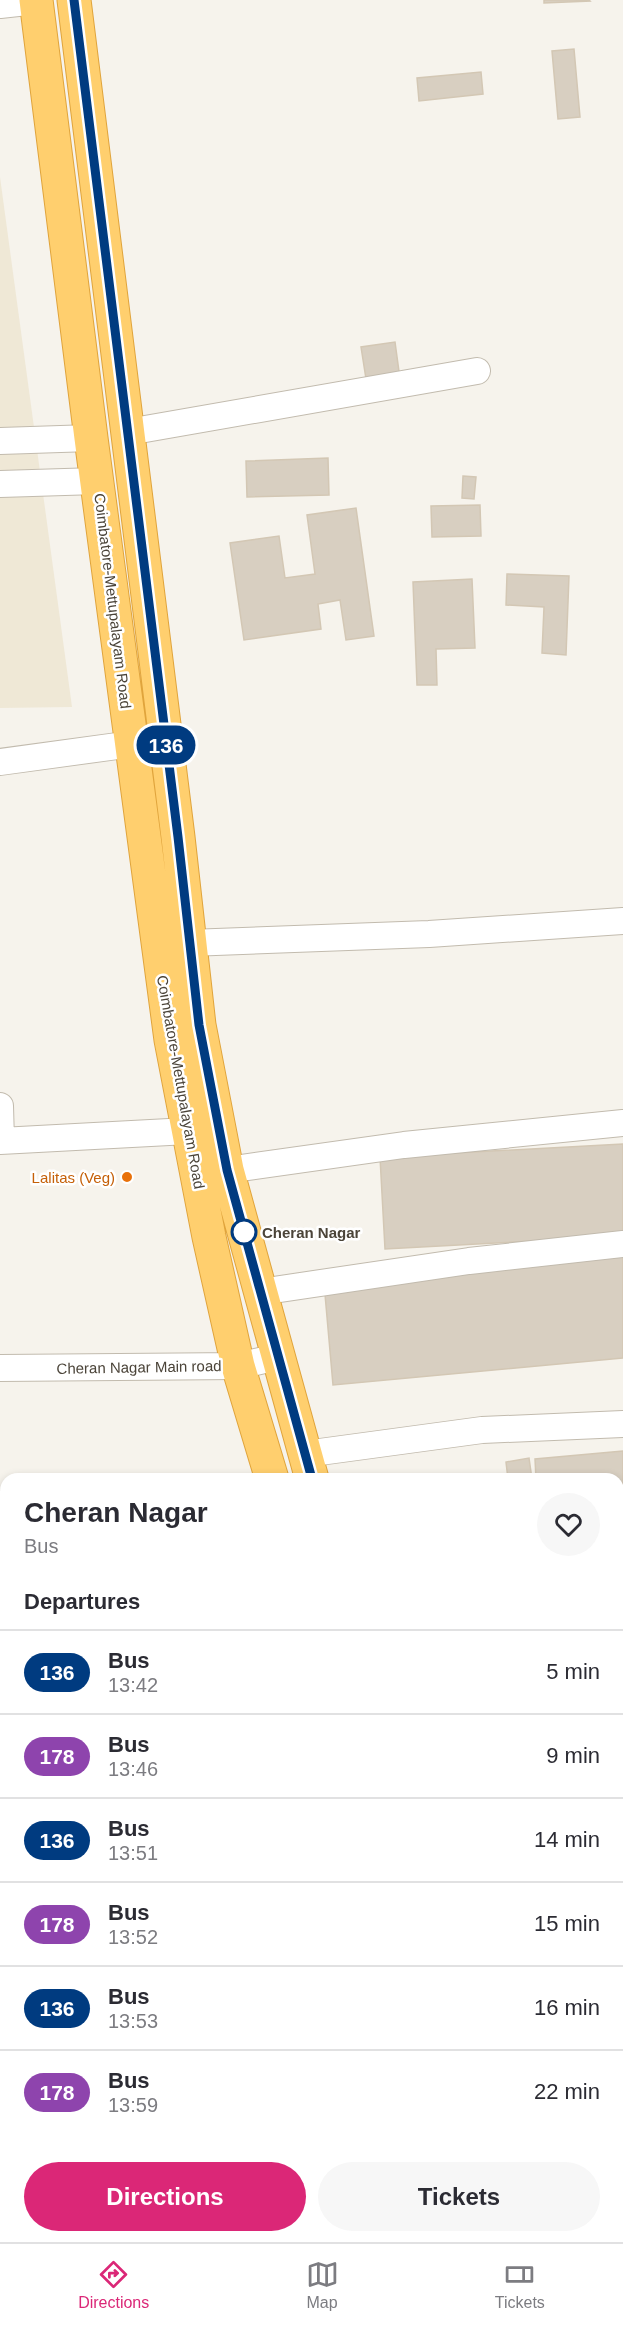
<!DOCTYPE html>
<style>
body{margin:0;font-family:Helvetica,sans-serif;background:#f7f7f7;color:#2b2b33;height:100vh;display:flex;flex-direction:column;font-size:22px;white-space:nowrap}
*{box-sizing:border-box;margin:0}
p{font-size:20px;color:#7c7c81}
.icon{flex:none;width:33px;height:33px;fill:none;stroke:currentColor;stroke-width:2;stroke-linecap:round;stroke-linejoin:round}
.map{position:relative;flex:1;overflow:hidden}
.sheet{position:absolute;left:0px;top:1473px;width:624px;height:770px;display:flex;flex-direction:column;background:#fff;border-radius:18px 18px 0 0;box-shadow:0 3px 9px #0003}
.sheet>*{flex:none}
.badge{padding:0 12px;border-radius:20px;font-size:21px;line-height:39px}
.map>.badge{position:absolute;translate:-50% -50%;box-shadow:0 0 0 3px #fff}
h2{padding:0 24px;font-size:22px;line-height:54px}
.round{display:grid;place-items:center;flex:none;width:63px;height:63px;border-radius:32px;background:#f7f7f7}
.head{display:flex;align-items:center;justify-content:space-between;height:102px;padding:0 24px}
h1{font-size:28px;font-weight:700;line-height:45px}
.button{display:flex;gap:12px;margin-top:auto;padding:12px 24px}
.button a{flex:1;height:69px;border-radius:36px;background:#db2777;color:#fff;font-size:24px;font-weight:700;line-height:69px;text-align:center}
.button a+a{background:#f7f7f7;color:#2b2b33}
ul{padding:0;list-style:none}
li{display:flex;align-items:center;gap:18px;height:84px;padding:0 24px;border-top:2px solid #e1e1e2}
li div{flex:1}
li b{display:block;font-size:22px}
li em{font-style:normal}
li .badge{min-width:66px;font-weight:700;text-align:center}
.tabs{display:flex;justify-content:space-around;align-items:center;height:84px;border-top:2px solid #e1e1e2;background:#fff;font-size:16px;color:#7c7c81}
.tabs a{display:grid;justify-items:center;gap:3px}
.tabs .on{color:#db2777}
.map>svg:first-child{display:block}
.education{fill:#efe8d6}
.building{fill:#d8cfc1;stroke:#d3c7b4;stroke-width:1.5}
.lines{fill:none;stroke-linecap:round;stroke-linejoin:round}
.minor-casing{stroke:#c2bbae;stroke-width:28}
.highway-casing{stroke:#e0a43c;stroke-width:35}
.minor{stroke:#fff;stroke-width:26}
.highway{stroke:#ffcf6e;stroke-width:33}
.line-casing{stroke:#fff;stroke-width:14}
.line{stroke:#003b80;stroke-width:9}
.food-dot{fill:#e8710a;stroke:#fff;stroke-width:2}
.stop-dot{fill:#fff;stroke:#003b80;stroke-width:3}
.labels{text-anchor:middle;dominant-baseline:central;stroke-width:5;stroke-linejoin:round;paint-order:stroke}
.street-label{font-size:15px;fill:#4b4439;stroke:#fff}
.food-label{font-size:15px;fill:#c56008;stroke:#fff;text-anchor:end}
.stop-label{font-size:15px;font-weight:bold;fill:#4b4439;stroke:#fff;text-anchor:start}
</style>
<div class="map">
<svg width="623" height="2242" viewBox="0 0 623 2242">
<rect width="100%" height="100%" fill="#f6f3ec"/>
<path class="education" d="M0 177 72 707 0 708Z"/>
<path class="building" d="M544 0H589L590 1 544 3Z
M574 49 580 117 558 119 552 51Z
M481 72 483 94 419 101 417 78Z
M395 342 400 379 367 385 361 347Z
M328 458 329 495 247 497 246 461Z
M463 476 476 477 474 499 462 498Z
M480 505 481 536 432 537 431 506Z
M356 508 374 636 346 640 340 600 318 604 321 629 244 640 230 543 279 536 285 578 315 574 307 515Z
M507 574 569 576 566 655 542 653 544 607 506 605Z
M472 579 475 648 436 649 437 685H417L413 582Z
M623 1144V1236L385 1249 380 1157Z
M623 1255V1358L333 1385 324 1283Z
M623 1451V1540L618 1541V1479H536L535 1459Z
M529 1458 532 1479H508L506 1462Z
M618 1565H623V1629L618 1630Z
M618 1731H623V1788H618Z
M618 1862H623V1958H618Z
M618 1998H623V2050L618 2051Z
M618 2157H623V2215H618Z
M242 2236H357L323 2242H243Z"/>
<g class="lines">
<defs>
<path id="minor" d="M0 5 36 1
M128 432 477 371
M0 441 91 438
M0 484 97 481
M0 762 132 744
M189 943 429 934 623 921
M0 1106 1 1141
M0 1141 188 1131
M227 1170 404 1145 623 1123
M260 1292 469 1261 623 1244
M0 1368 238 1366 277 1357
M305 1454 482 1430 623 1424
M0 1504H6
M618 1800H623
M0 1893 6 1892
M0 2150 3 2168 6 2169
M0 2194 6 2193"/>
<path id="highway" d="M36 0 91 438 171 1040 209 1237 238 1366 272 1479
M74 0 178 837 199 1025 227 1170 312 1479
M493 2236 494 2242
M530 2236 531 2242"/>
</defs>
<use href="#minor" class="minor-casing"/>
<use href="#highway" class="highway-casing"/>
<use href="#minor" class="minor"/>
<use href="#highway" class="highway"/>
</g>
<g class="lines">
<defs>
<path id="line" d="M74 0 178 837 199 1025 227 1170 312 1479"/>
</defs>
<use href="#line" class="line-casing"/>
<use href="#line" class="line"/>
</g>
<circle class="food-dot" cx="127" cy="1177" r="6"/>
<circle class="stop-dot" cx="244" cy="1232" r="12"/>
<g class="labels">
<g class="street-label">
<text transform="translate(113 601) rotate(83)">Coimbatore-Mettupalayam Road</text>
<text transform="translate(181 1082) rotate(80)">Coimbatore-Mettupalayam Road</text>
<text transform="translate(139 1367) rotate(-1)">Cheran Nagar Main road</text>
</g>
<g class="food-label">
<text x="115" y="1177">Lalitas (Veg)</text>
</g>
<g class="stop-label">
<text x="262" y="1232">Cheran Nagar</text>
</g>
</g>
</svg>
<b class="badge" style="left:166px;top:745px;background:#003b80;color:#fff">136</b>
<section class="sheet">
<div class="head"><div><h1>Cheran Nagar</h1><p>Bus</p></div><a class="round"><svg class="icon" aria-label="heart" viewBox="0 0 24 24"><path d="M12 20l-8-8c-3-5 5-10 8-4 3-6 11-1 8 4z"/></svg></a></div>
<h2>Departures</h2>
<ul>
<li><span class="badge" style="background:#003b80;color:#fff">136</span><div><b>Bus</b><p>13:42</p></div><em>5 min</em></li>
<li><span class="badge" style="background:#8e44ad;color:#fff">178</span><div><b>Bus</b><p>13:46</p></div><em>9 min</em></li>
<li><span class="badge" style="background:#003b80;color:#fff">136</span><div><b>Bus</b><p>13:51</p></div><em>14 min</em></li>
<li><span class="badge" style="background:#8e44ad;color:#fff">178</span><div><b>Bus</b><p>13:52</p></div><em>15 min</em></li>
<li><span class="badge" style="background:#003b80;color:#fff">136</span><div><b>Bus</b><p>13:53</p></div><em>16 min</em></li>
<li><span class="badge" style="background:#8e44ad;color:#fff">178</span><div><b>Bus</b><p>13:59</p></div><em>22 min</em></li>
</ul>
<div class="button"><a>Directions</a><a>Tickets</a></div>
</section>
</div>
<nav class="tabs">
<a class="on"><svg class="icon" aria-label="directions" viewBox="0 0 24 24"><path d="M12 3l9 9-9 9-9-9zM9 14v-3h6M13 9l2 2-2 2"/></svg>Directions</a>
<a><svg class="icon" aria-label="map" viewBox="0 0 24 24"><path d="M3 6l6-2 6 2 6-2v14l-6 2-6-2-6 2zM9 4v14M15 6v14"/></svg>Map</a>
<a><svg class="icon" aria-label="tickets" viewBox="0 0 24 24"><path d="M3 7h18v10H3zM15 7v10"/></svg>Tickets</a>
</nav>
